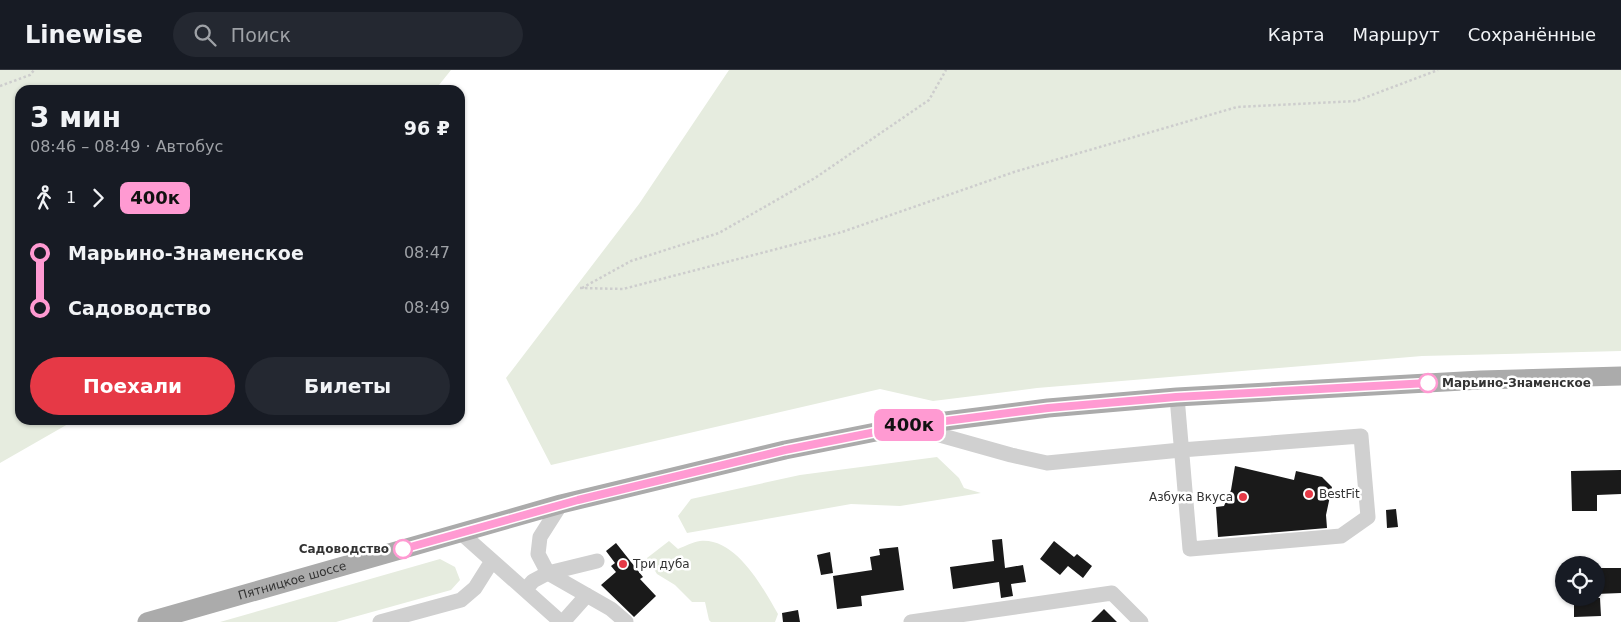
<!DOCTYPE html>
<html lang="ru">
<meta charset="utf-8">
<style>
body{margin:0;font-family:"DejaVu Sans",sans-serif;background:#242831;color:#f1f3f6;height:100vh;display:flex;flex-direction:column;font-size:19px;white-space:nowrap}
*{box-sizing:border-box;margin:0}
p{font-size:16px;color:#9ea1a6}
.icon{flex:none;width:28px;height:28px;fill:none;stroke:currentColor;stroke-width:2;stroke-linecap:round;stroke-linejoin:round}
.map{position:relative;flex:1;overflow:hidden}
.drawer{position:absolute;left:15px;top:15px;width:450px;height:340px;display:flex;flex-direction:column;background:#171b24;border-radius:15px;box-shadow:0 1px 4px #0004}
.drawer>*{flex:none}
.badge{padding:0 10px;border-radius:8px;font-size:18px;line-height:32px}
.fabs{position:absolute;left:1555px;top:486px;display:grid;gap:10px}
.fabs a{display:grid;place-items:center;width:50px;height:50px;border-radius:50%;background:#171b24;box-shadow:0 1px 4px #0004;font-size:25px}
.map>.badge{position:absolute;translate:-50% -50%;box-shadow:0 0 0 2px #fff}
.legs{display:flex;align-items:center;gap:8px;height:55px;padding:0 15px;font-size:16px}
.legs p{margin-inline-start:auto}
.overview{display:flex;align-items:center;justify-content:space-between;height:85px;padding:0 15px}
h1{font-size:28px;font-weight:800;line-height:38px}
.primary-button{display:flex;gap:10px;margin-top:auto;padding:10px 15px}
.primary-button a{flex:1;height:58px;border-radius:30px;background:#e63946;color:#fff;font-size:20px;font-weight:800;line-height:58px;text-align:center}
.primary-button a+a{background:#242831;color:#f1f3f6}
ul{padding:0 15px;list-style:none}
li{display:flex;align-items:center;gap:18px;height:55px;font-size:19px}
li i{display:grid;place-items:center;width:8px;height:100%;margin:0 6px;background:currentColor}
li i::after{content:'';width:12px;height:12px;margin:-6px;border:4px solid;border-radius:50%;background:#171b24}
li p{margin-inline-start:auto}
li:first-child i{background:linear-gradient(#0000 50%,currentColor 0)}
li:last-child i{background:linear-gradient(currentColor 50%,#0000 0)}
header{display:flex;align-items:center;gap:30px;box-sizing:border-box;height:70px;padding:0 25px;background:#171b24;border-bottom:1px solid #363941}
header strong{font-size:24px}
nav{display:flex;gap:28px;margin-inline-start:auto;font-size:18px}
.search{width:350px;height:45px;background:#242831;display:flex;align-items:center;gap:12px;box-sizing:border-box;padding:0 18px;border-radius:28px;color:#9ea1a6;font-size:19px}
.map>svg:first-child{display:block}
.green{fill:#e6ecdf}
.building{fill:#1a1a1a}
.lines{fill:none;stroke-linecap:round;stroke-linejoin:round}
.path{stroke:#cdcdcd;stroke-width:2.5;stroke-dasharray:2.5 2.5;stroke-linecap:butt}
.minor{stroke:#d0d0d0;stroke-width:15}
.major{stroke:#ababab;stroke-width:19}
.line-1-casing{stroke:#fff;stroke-width:11}
.line-1{stroke:#ff9ad2;stroke-width:8}
.stop-1-dot{fill:#fff;stroke:#ff9ad2;stroke-width:2.5}
.poi-dot{fill:#e63946;stroke:#fff;stroke-width:2}
.labels{text-anchor:middle;dominant-baseline:central;stroke-width:5;stroke-linejoin:round;paint-order:stroke}
.stop-label{font-size:12px;font-weight:bold;fill:#333;stroke:#fff;text-anchor:start}
.poi-label{font-size:12px;fill:#333;stroke:#fff;text-anchor:start}
.street-label{font-size:12px;fill:#333;stroke:#fff}
</style>
<header>
<strong>Linewise</strong>
<div class="search"><svg class="icon" aria-label="search" viewBox="0 0 24 24"><circle cx="10" cy="10" r="6"/><path d="M15 15l6 6"/></svg>Поиск</div>
<nav><a>Карта</a><a>Маршрут</a><a>Сохранённые</a></nav>
</header>
<div class="map">
<svg width="1621" height="552" viewBox="0 0 1621 552">
<rect width="100%" height="100%" fill="#fff"/>
<path class="green" d="M0 0H451L435 20H20V350H75L0 393Z
M729 0H1621V281L1422 286 1037 318 933 331 880 319 551 395 506 308 639 134Z
M937 387 959 408 964 418 981 423 900 436 851 434 687 463 678 446 691 429 800 405Z
M669 471 678 479C685 476 693 472 700 471 736 467 763 518 778 544L775 552H711L709 550 705 532H692L675 515 657 504 647 488Z
M440 489 455 497 460 510 451 520 336 552H220Z"/>
<path class="building" d="M1235 396 1294 410 1296 401 1322 407 1332 417 1326 445 1327 458 1218 467 1216 437 1224 436 1231 420Z
M1621 400V424L1597 425V441H1572L1571 401Z
M1396 439 1398 457 1387 458 1386 440Z
M1002 469 1005 498 1023 495 1026 512 1011 514 1013 526 1001 528 999 512 953 519 950 497 994 491 992 470Z
M1054 471 1074 487 1077 484 1092 496 1083 508 1068 496 1060 505 1040 489Z
M616 473 643 507 640 509 656 526 634 547 601 515 616 502 611 496 615 493 606 481Z
M898 477 904 520 861 526 862 536 837 539 833 506 872 500 870 487 880 485 879 479Z
M830 482 833 503 821 505 817 485Z
M1596 498H1621V523L1596 524Z
M1574 528H1600L1601 546 1574 547Z
M1104 539 1117 552H1091Z
M798 540 800 552H783L782 543Z"/>
<g class="lines">
<path class="path" d="M0 16 30 5 34 0
M580 218 623 219 842 162 1014 102 1237 37 1356 31 1438 0
M582 218 631 191 719 163 815 108 929 30 946 0"/>
<path class="minor" d="M911 357 1011 385 1047 393 1181 380 1361 366 1368 447 1341 466 1190 479 1177 327
M561 434 540 467 538 484 548 503 611 539 626 552
M461 463 561 552
M525 520 533 511 548 503 597 491
M380 552 461 530 475 518 492 491
M563 552 587 525
M911 552 1112 523 1141 552"/>
<path class="major" id="s1" d="M147 552 561 434 785 380 906 356 1048 338 1177 327 1481 310 1621 306"/>
</g>
<g class="lines">
<defs>
<path id="line-1" d="M403 479 578 430 785 380 906 356 1048 338 1176 327 1428 313"/>
</defs>
<use href="#line-1" class="line-1-casing"/>
<use href="#line-1" class="line-1"/>
</g>
<g class="stop-1-dot">
<circle cx="1428" cy="313" r="9"/>
<circle cx="403" cy="479" r="9"/>
</g>
<g class="poi-dot">
<circle cx="1309" cy="424" r="5"/>
<circle cx="1243" cy="427" r="5"/>
<circle cx="623" cy="494" r="5"/>
</g>
<g class="labels">
<g class="stop-label">
<text x="1442" y="313">Марьино-Знаменское</text>
<text x="389" y="479" text-anchor="end">Садоводство</text>
</g>
<g class="poi-label">
<text x="1319" y="424">BestFit</text>
<text x="1233" y="427" text-anchor="end">Азбука Вкуса</text>
<text x="633" y="494">Три дуба</text>
</g>
<g class="street-label">
<text stroke="none"><textPath href="#s1" startOffset="151">Пятницкое шоссе</textPath></text>
</g>
</g>
</svg>
<div class="fabs">
<a><svg class="icon" aria-label="locate" viewBox="0 0 24 24"><circle cx="12" cy="12" r="6"/><path d="M12 2v4M12 18v4M2 12h4M18 12h4"/></svg></a>
</div>
<b class="badge" style="left:909px;top:355px;background:#ff9ad2;color:#111">400к</b>
<section class="drawer">
<div class="overview"><div><h1>3 мин</h1><p>08:46 – 08:49 · Автобус</p></div><b>96 ₽</b></div>
<div class="legs"><svg class="icon" aria-label="walk" viewBox="0 0 24 24"><circle cx="13" cy="4" r="2"/><path d="M13 8l-2 6 4 7M11 14l-3 7M7 12l3-4h3l4 4"/></svg>1<svg class="icon" aria-label="forward" viewBox="0 0 24 24"><path d="M9 5l7 7-7 7"/></svg><b class="badge" style="background:#ff9ad2;color:#111">400к</b></div>
<ul>
<li><i style="color:#ff9ad2"></i><b>Марьино-Знаменское</b><p>08:47</p></li>
<li><i style="color:#ff9ad2"></i><b>Садоводство</b><p>08:49</p></li>
</ul>
<div class="primary-button"><a>Поехали</a><a>Билеты</a></div>
</section>
</div>
